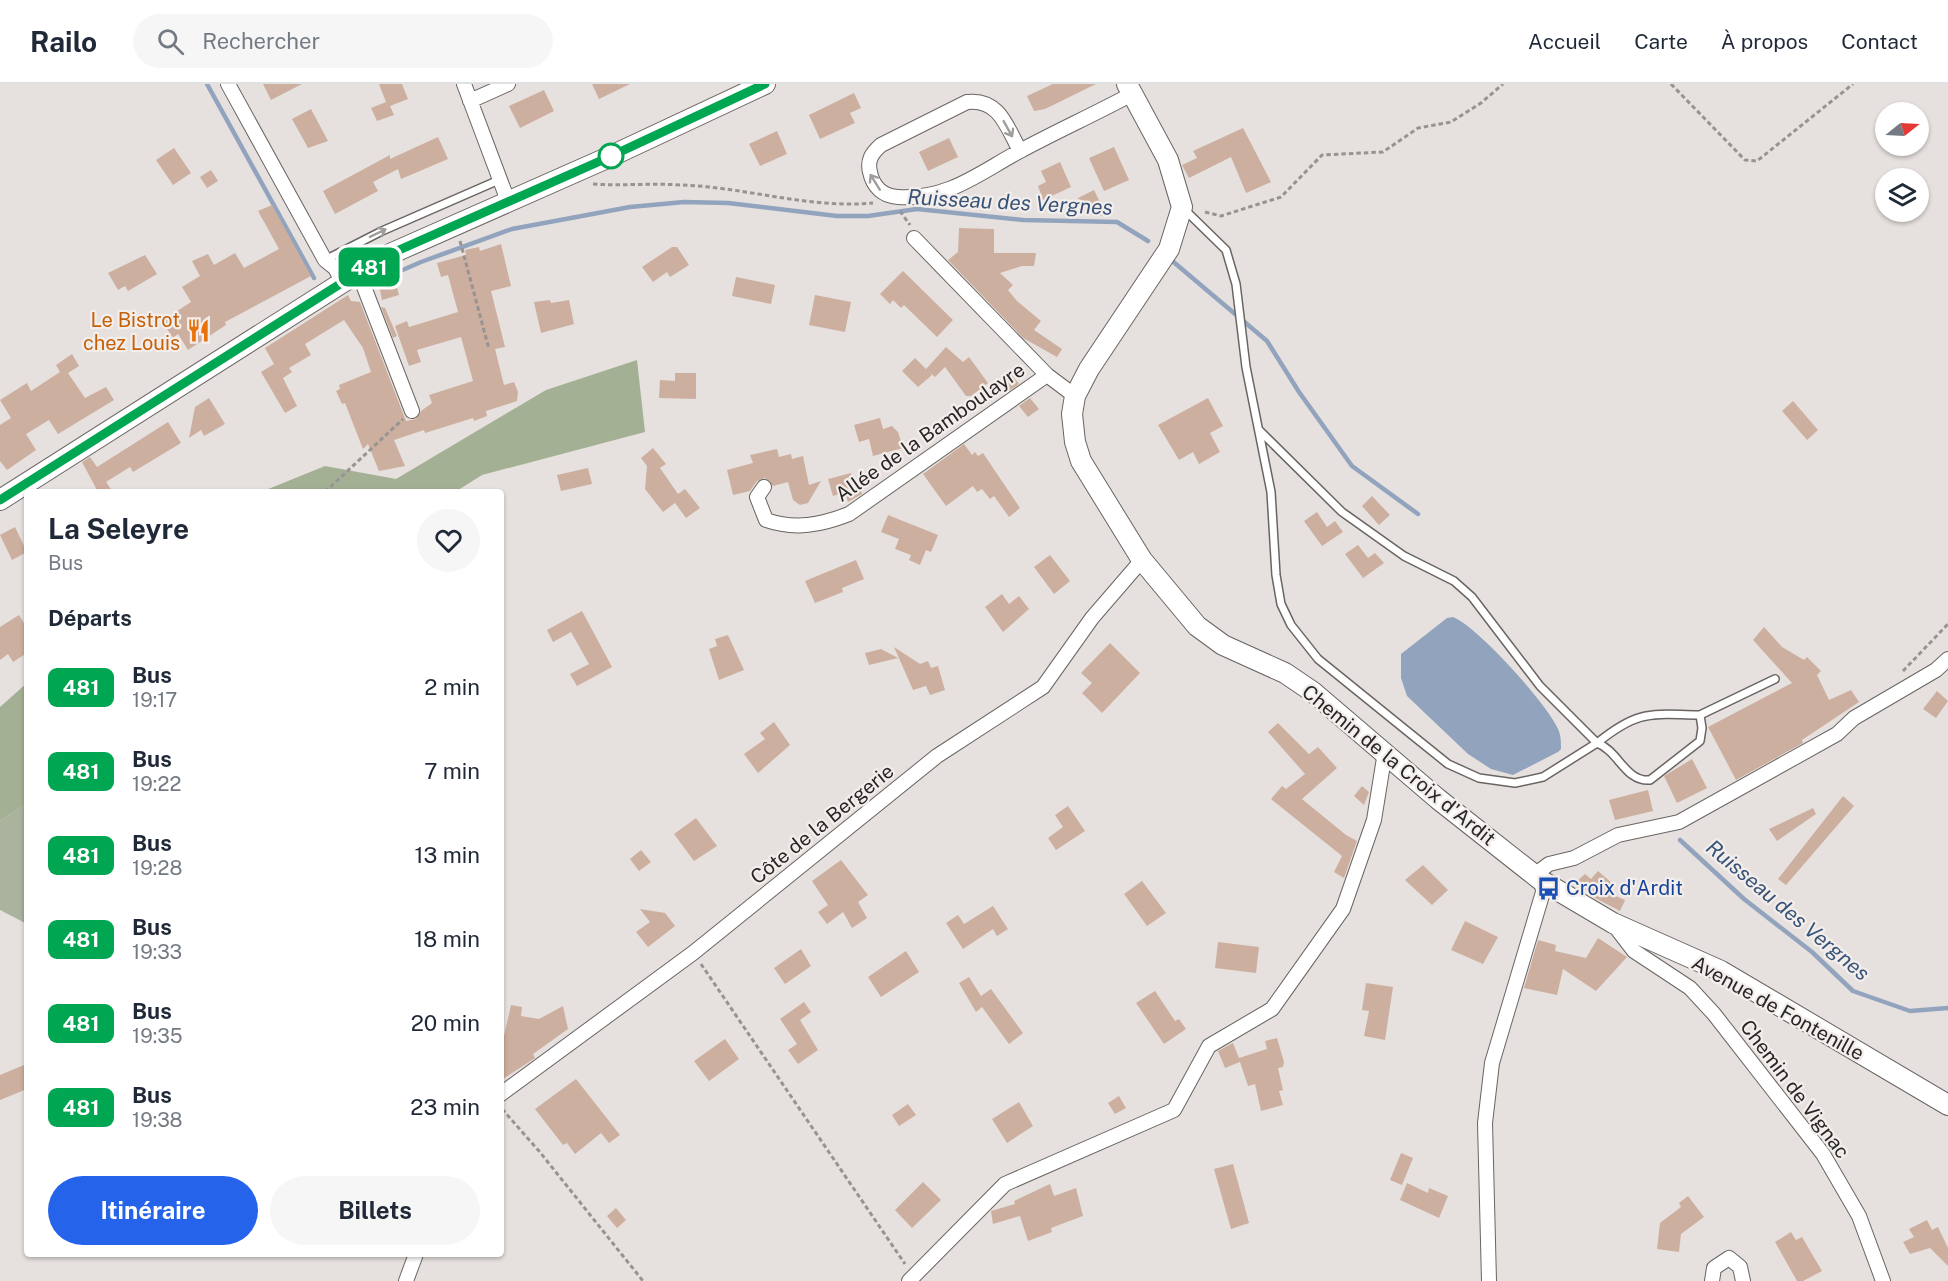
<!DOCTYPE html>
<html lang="fr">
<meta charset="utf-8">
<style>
body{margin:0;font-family:"Public Sans",sans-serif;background:#f6f6f7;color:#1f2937;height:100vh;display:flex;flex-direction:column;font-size:22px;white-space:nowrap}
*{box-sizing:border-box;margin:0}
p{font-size:20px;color:#747a83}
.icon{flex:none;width:33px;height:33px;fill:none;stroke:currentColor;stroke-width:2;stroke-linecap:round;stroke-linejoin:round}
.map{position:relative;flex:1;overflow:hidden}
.details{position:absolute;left:24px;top:405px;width:480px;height:768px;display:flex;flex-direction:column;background:#fff;border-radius:6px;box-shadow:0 2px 4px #0004}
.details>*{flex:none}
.badge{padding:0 12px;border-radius:9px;font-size:21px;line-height:39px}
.needle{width:39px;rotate:72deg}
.buttons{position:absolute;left:1875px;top:18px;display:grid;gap:12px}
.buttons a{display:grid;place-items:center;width:54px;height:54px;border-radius:50%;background:#fff;box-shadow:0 2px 4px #0004;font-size:30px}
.map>.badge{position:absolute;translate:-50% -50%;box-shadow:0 0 0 3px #fff}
h2{padding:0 24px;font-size:22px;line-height:54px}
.round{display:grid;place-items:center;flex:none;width:63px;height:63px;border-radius:32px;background:#f6f6f7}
.summary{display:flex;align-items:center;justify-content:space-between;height:102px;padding:0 24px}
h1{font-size:28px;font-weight:700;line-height:45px}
.primary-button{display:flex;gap:12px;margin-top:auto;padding:12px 24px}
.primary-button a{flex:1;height:69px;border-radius:36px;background:#2563eb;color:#fff;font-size:24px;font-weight:700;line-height:69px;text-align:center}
.primary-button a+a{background:#f6f6f7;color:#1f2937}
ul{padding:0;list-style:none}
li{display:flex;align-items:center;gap:18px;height:84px;padding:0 24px}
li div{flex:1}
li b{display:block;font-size:22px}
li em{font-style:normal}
li .badge{min-width:66px;font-weight:700;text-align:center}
header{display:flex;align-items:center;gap:36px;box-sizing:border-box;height:84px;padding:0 30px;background:#fff;border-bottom:2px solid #e0e1e3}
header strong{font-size:28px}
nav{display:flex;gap:33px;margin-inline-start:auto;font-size:21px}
.search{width:420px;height:54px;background:#f6f6f7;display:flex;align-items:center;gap:15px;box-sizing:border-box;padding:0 21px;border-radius:33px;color:#747a83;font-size:22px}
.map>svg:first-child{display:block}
.green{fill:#aab39d}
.forest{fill:#a4b094}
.water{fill:#92a4bd}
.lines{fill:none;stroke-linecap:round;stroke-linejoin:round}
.stream{stroke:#92a4bd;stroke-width:4.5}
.building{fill:#cdaf9f}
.lane-casing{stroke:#696562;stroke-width:10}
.street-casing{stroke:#696562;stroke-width:16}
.secondary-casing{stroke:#696562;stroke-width:22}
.path{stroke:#969391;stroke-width:3;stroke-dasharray:4.5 3;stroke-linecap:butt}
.lane{stroke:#fff;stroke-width:7}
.street{stroke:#fff;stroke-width:14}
.secondary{stroke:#fff;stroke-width:20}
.oneway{stroke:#9f9e9d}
.line-casing{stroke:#fff;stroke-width:14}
.line{stroke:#00a651;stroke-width:9}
.stop-dot{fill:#fff;stroke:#00a651;stroke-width:3}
.labels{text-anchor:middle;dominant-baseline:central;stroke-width:4.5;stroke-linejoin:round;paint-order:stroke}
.food-label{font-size:20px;fill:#c56008;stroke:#f3eeeb;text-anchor:end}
.street-label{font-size:20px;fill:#292726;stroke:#f3eeeb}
.transit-label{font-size:20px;fill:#164399;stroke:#f3eeeb;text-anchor:start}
.water-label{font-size:21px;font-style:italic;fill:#375378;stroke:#f3eeeb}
</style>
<header>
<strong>Railo</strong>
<div class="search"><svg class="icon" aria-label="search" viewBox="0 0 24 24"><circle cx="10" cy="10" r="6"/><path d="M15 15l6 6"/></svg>Rechercher</div>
<nav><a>Accueil</a><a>Carte</a><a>À propos</a><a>Contact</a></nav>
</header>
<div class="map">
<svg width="1948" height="1197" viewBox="0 0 1948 1197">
<rect width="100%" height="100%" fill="#e6e1de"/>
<path class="green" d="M27 719V840L0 826V737Z"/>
<path class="forest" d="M637 276 645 348 482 391 455 408H261L325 382 396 395 546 306Z
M27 599V719L0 737V623Z"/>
<path class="water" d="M1453 533C1478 543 1545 618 1557 643 1561 650 1561 657 1561 665L1558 668 1513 691 1491 685 1468 670 1407 612 1401 594V570L1447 534Z"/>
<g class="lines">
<path class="stream" d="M207 0 314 194
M1170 175 1267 257 1299 308 1352 382 1418 430
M375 198 421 178 512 145 630 123 684 118 728 119 837 132H868L917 125 1023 136 1117 138 1148 157
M1680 756 1744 815 1812 868 1853 907 1910 927 1948 924"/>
</g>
<path class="building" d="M263 0H302L271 16Z
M379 0H402L408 15 390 22 394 31 377 37 371 24 386 18Z
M592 0H630L599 15Z
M1053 0H1096L1045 25 1034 27 1027 12Z
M544 6 554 27 520 44 509 22Z
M854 9 861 24 850 29 855 39 820 55 809 31Z
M311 25 328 57 308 64 292 35Z
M1243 44 1271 98 1246 109 1231 73 1189 94 1182 81 1197 74 1193 67Z
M777 47 787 70 760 82 749 60Z
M438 53 448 75 401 95 398 85 373 98 378 107 335 130 323 107 390 71V75Z
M949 54 958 73 928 87 919 68Z
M1114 63 1129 96 1104 107 1089 74Z
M174 64 191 89 173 101 156 76Z
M1060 78 1071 103 1043 116 1038 102 1046 98 1041 87Z
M211 86 218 97 207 104 200 93Z
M1094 106 1107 132 1086 130 1078 114Z
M272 121 311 192 225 238 226 241 188 266 178 250 173 254 162 237 191 218 182 203 200 192 192 177 208 170 214 181 235 169 244 184 279 165 258 127Z
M959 144 994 145V169H1036L1034 182H1022L1000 189 1013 201 1008 206 1017 217 1041 237 1034 246 1062 265 1057 273 1023 254 948 176 958 168Z
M501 160 511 202 491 207 505 263 495 265 504 301 514 298 518 308 517 317 486 327 487 332 474 337 473 334 425 349 424 346 394 356 405 382 379 387 368 360 363 365 345 319 342 320 336 307 340 305 339 301 371 288 363 264 344 236 305 260 311 271 289 284 292 288 283 294 297 322 285 329 261 288 274 280 265 264 348 211 351 217 360 218 406 337 416 335 421 327 432 319 429 311 473 297 461 253 417 266 421 278 409 282 395 242 407 237 409 243 458 228 448 191 441 193 437 179 466 171 465 166 479 163 480 167Z
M672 163H677L689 181 670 193 667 188 653 198 642 183Z
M145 171 157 190 128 207 125 202 118 206 108 189Z
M903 187 953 236 937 253 904 221 901 224 893 216 890 220 880 210Z
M736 193 775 201 771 220 732 212Z
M395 197 399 211 382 216 379 201Z
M815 211 851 218 845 248 809 241Z
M550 216 551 219 569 216 574 240 541 249 534 218Z
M381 223 385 224 397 252 393 254Z
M946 263 963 278 969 273 988 299 971 312H966L945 283 935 293 929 288 932 291 918 303 902 287 915 274 926 285Z
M72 270 79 282 68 289 85 314 106 303 114 316 58 350 49 336 26 350 36 366 7 386 0 377V341L11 334 0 316 27 299 31 307 60 288 56 281Z
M675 289H696V315L659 314 660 296 675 297Z
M1012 291 1019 300 1007 308 1001 299Z
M209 314 225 340 204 352 201 346 189 354 195 323Z
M1030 314 1039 325 1028 333 1019 322Z
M1208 314 1223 342 1210 349 1220 368 1199 380 1193 368 1179 376 1158 341Z
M1793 317 1818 346 1807 356 1782 327Z
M880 334 883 345 892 342 898 348 903 364 873 372 869 355 859 358 854 341Z
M168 338 181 359 133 388 130 383 106 398 113 408H98L82 378 90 373 97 383Z
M964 360 972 371 975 368 978 372 983 369 1020 424 1009 433 994 412 990 415 982 405 977 408 973 402 946 422 923 390Z
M653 364 666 380 660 384 678 410 685 405 700 424 686 434 675 419 663 428 645 405 647 382 641 374Z
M777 365 779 373 791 370 792 375 803 372 809 401 821 397 808 419 800 421 793 416 788 398 773 402 765 394 757 397 750 407 733 411 727 386 753 379 750 371Z
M588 384 592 400 561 407 557 391Z
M851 389 854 401 859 400 862 410 848 418 845 408 833 412 828 395Z
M1372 412 1390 431 1379 441 1362 422Z
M1317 428 1327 443 1335 437 1343 448 1322 462 1304 437Z
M888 431 938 451 931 468 926 466 920 481 909 476 911 471 895 465 899 455 881 448Z
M15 443 27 468 12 476 0 451Z
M1358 461 1368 474 1375 469 1384 479 1363 494 1345 470Z
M1050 471 1070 497 1054 510 1034 483Z
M856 476 864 495 842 504 843 508 815 519 805 497Z
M1002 510 1009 520 1019 512 1029 525 1003 548 985 523Z
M582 527 612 583 577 602 570 590 589 580 571 548 553 558 547 546Z
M19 531 27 544V569L13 578 8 570 0 576V543Z
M1764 543 1782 563 1804 576 1807 573 1821 587 1817 591 1829 616 1851 606 1859 618 1802 656 1803 659 1736 696 1708 643 1792 599 1753 556Z
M728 551 744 586 719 596 709 565 717 562 715 555Z
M1110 559 1140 589 1102 629 1082 609 1092 599 1081 589Z
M894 563 920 580 928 577 931 584 938 582 945 606 930 611 926 602 913 606Z
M881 565 898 574 869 581 865 569Z
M1937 607 1948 617 1936 634 1923 625Z
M774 638 790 661 758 689 744 670 765 655 760 649Z
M1278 639 1309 670 1318 663 1337 684 1302 715 1346 751 1357 757 1344 794 1334 788 1342 772 1271 715 1282 702 1286 705 1305 690 1268 648Z
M1692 675 1707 704 1677 719 1664 692Z
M1362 702 1369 708 1364 721 1354 712Z
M1648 706 1653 727 1615 736 1609 716Z
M1843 712 1854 722 1786 801 1778 795Z
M1068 722 1085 747 1056 766 1048 754 1063 743 1055 731Z
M1813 724 1816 730 1777 757 1769 745Z
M696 734 717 762 694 777 674 750Z
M641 766 651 778 639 787 630 775Z
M841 776 868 811 858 818 867 834 852 844 843 828 827 840 818 828 828 821 812 797Z
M1423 781 1448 806 1432 821 1405 796Z
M1598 787 1613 800 1606 808 1625 816 1620 827 1595 814 1576 798 1585 790 1591 795Z
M1142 797 1166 829 1147 842 1124 810Z
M993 822 1008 845 997 852 993 845 963 865 946 839 958 831 964 840Z
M640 825 665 829 675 842 648 863 636 848 650 838Z
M1465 837 1498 853 1483 880 1451 866Z
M1598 854 1627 873 1596 907 1563 885 1557 911 1524 904 1538 856 1556 861 1555 867 1586 874Z
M1218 858 1259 863 1256 889 1215 884Z
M801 865 811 882 785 900 774 884Z
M906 867 919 888 881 913 868 893Z
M969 893 981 912 991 905 1023 949 1009 960 982 923 976 928 959 899Z
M1366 899 1393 903 1385 956 1364 952 1369 927 1362 926Z
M1155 907 1175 937 1179 935 1186 945 1164 960 1136 919Z
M804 918 811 928 800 936 818 966 798 980 788 966 797 960 780 935Z
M511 921 522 923 521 932 539 935 563 922 568 945 533 970 535 974 503 995 502 961Z
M1277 954 1284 978 1283 983 1278 984 1283 1006 1279 1007 1283 1021 1261 1027 1255 1000 1248 1002 1240 978 1225 984 1218 967 1233 959 1239 974 1267 965 1265 957Z
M725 955 739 975 709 997 694 977Z
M24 981 27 1005 0 1016V991Z
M576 995 620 1051 609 1059 601 1049 575 1070 567 1059 563 1061 535 1025Z
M1119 1012 1126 1024 1115 1030 1108 1019Z
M1019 1018 1033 1042 1007 1059 992 1035Z
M908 1020 916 1031 899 1042 892 1031Z
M1401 1069 1413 1074 1402 1101 1390 1096Z
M1233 1080 1249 1139 1231 1145 1214 1085Z
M923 1098 941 1116 912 1144 895 1126Z
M1407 1099 1428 1109 1429 1104 1448 1112 1439 1134 1400 1116Z
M1050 1100 1054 1112 1076 1104 1083 1132 1051 1144 1052 1148 1028 1157 1020 1132 993 1140 991 1127 1015 1120 1014 1117Z
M1688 1112 1704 1133 1681 1150 1679 1168 1657 1165 1660 1139 1681 1123 1679 1119Z
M616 1124 626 1136 617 1144 607 1132Z
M1927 1136 1932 1146 1938 1143 1948 1164V1182L1930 1164 1910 1170 1903 1158 1914 1153 1909 1145Z
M1791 1148 1796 1156 1802 1153 1822 1187 1803 1197H1797L1775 1158Z"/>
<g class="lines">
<defs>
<path id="lane" d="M1184 125 1226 166 1236 200 1246 283 1271 408 1276 491 1281 520 1291 541 1318 575 1412 651 1448 680 1479 694 1515 699 1543 693 1597 659C1619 667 1625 698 1650 696L1700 657 1702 644 1700 631 1775 595
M325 176 382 147 499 96
M1259 346 1342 428 1404 472 1454 497 1472 513 1540 602 1597 659C1638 626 1649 630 1700 631"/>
<path id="street" d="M228 0 325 176 335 184 343 199
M464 0 508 117
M470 17 508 0
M1020 67C1007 43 999 14 967 18L881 61C872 69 867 76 870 88 873 103 883 112 898 113 948 116 979 89 1020 67 1057 47 1095 30 1132 10
M914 154 1047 291 1075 312
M359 190 412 327
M764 403 757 413 766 436C795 446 821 441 849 430L1047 291
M1614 841 1634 867 1690 904 1714 930 1823 1070 1859 1132 1883 1197
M501 1010 693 869 937 672 1043 603 1092 534 1142 476
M406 1197 416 1170
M909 1197 1005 1100 1174 1026 1209 962 1272 925 1343 825 1374 736 1385 668
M1489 1197 1485 1039 1492 979 1543 808 1541 786 1549 780 1574 774 1618 751 1679 738 1837 650 1854 634 1936 586 1948 575
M1712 1197 1714 1184 1729 1174 1740 1183 1743 1197"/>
<path id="secondary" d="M1127 0 1168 76 1182 123 1169 165 1089 285 1075 312 1072 330 1075 358 1081 377 1142 476 1197 542 1223 561 1285 589 1313 608 1438 715 1542 797 1613 839 1721 887 1948 1021
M0 416 381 174 607 74 765 0"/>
</defs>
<use href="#lane" class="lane-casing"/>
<use href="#street" class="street-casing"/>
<use href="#secondary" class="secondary-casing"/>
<path class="path" d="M1671 0 1745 76 1757 77 1853 0
M593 100C622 102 651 99 681 101 745 103 809 125 873 119
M900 127 910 141
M1205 128 1221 132 1281 113 1322 71 1383 68 1418 44 1451 38 1481 19 1503 0
M460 157 489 265
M325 408 403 335
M1903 587 1948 540
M701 880 905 1180
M502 1025 539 1067 643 1197"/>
<use href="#lane" class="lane"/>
<use href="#street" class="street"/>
<use href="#secondary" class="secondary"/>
</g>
<defs><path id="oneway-shaft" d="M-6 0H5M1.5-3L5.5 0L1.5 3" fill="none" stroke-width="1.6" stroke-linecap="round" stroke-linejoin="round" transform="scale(1.5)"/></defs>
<g class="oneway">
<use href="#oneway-shaft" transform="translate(1008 45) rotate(61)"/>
<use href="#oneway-shaft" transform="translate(875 98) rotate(-122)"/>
<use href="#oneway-shaft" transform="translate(378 149) rotate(-26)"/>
</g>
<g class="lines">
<defs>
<path id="line" d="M0 416 381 174 607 74 765 0"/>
</defs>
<use href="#line" class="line-casing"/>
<use href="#line" class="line"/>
</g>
<defs>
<symbol id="restaurant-bare" viewBox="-9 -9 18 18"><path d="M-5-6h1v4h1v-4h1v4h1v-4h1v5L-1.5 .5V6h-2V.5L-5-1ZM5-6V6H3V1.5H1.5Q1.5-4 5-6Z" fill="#e8710a" stroke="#f3eeeb" stroke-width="2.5" paint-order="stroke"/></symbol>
<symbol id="bus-bare" viewBox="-9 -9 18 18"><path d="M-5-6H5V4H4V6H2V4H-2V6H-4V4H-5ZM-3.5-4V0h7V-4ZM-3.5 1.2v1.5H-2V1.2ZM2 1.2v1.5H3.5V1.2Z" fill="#1a4fb4" stroke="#f3eeeb" stroke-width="2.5" paint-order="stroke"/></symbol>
</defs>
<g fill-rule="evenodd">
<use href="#restaurant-bare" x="182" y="230" width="33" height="33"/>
<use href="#bus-bare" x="1532" y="788" width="33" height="33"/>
</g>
<circle class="stop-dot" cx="611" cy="72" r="12"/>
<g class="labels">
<g class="food-label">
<text x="180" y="236">Le Bistrot<tspan x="180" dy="23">chez Louis</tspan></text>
</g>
<g class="street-label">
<text transform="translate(930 348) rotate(-35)">Allée de la Bamboulayre</text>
<text transform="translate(1399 681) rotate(39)">Chemin de la Croix d'Ardit</text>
<text transform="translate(822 740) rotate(-39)">Côte de la Bergerie</text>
<text transform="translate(1778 924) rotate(29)">Avenue de Fontenille</text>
<text transform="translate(1795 1005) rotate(53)">Chemin de Vignac</text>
</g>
<g class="transit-label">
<text x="1566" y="804">Croix d'Ardit</text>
</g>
<g class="water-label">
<text transform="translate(1010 118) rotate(3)">Ruisseau des Vergnes</text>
<text transform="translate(1788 826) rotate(40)">Ruisseau des Vergnes</text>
</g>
</g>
</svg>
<div class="buttons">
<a><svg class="needle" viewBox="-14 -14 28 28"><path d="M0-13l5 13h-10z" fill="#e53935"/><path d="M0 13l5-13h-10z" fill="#747a83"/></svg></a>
<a><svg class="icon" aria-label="layers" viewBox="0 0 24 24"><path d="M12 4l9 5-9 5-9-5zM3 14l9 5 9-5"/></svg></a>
</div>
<b class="badge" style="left:369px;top:183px;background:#00a651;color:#fff">481</b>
<section class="details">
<div class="summary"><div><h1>La Seleyre</h1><p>Bus</p></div><a class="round"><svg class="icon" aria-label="heart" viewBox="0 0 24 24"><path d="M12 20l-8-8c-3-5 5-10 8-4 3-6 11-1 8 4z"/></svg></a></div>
<h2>Départs</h2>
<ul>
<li><span class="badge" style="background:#00a651;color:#fff">481</span><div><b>Bus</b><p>19:17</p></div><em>2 min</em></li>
<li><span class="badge" style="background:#00a651;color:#fff">481</span><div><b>Bus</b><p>19:22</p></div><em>7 min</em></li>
<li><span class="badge" style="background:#00a651;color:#fff">481</span><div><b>Bus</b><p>19:28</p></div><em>13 min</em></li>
<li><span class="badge" style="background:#00a651;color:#fff">481</span><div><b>Bus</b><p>19:33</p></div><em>18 min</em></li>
<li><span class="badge" style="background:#00a651;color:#fff">481</span><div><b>Bus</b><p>19:35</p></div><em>20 min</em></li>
<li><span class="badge" style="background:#00a651;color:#fff">481</span><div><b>Bus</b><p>19:38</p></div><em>23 min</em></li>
</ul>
<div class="primary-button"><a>Itinéraire</a><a>Billets</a></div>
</section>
</div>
